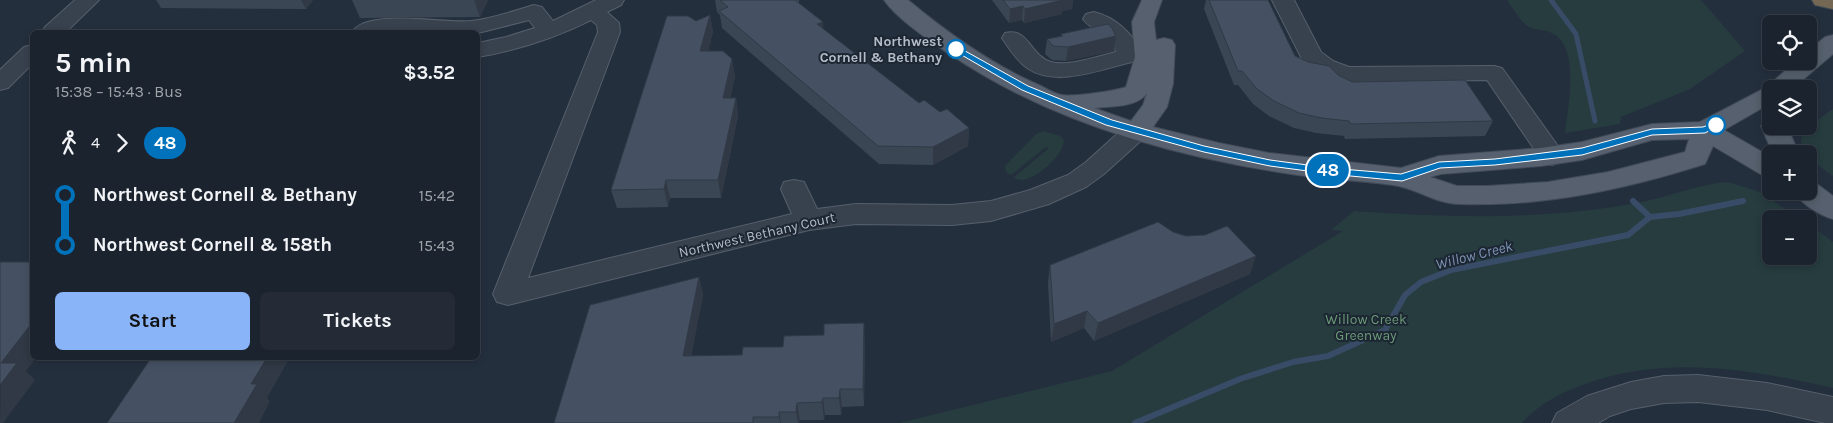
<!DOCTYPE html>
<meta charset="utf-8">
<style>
body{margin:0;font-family:Karla,sans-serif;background:#242b36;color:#f1f3f6;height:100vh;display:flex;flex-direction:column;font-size:19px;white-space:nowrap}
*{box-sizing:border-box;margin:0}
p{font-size:16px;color:#a0a4aa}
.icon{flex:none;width:28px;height:28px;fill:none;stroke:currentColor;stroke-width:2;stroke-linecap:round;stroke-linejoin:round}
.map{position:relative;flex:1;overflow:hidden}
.sheet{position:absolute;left:30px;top:30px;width:450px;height:330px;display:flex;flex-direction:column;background:#1b232e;border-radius:8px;box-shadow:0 2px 8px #0003,0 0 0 1px #39404a}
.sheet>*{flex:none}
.badge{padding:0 10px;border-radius:16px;font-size:18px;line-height:32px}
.controls{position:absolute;left:1762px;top:15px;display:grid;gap:10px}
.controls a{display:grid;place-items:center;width:55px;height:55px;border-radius:8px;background:#1b232e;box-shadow:0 2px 8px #0003,0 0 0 1px #39404a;font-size:25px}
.map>.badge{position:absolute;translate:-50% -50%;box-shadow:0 0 0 2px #fff}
.legs{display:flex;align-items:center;gap:8px;height:55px;padding:0 25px;font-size:16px}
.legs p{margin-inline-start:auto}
.summary{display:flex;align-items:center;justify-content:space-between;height:85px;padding:0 25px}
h1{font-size:28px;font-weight:700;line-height:38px}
.cta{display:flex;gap:10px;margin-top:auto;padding:10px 25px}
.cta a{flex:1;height:58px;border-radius:8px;background:#8ab4f8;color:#111;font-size:20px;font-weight:700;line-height:58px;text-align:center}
.cta a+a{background:#242b36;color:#f1f3f6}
ul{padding:0 25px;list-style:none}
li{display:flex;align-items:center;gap:18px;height:50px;font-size:19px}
li i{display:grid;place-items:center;width:8px;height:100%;margin:0 6px;background:currentColor}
li i::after{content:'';width:12px;height:12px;margin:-6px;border:4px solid;border-radius:50%;background:#1b232e}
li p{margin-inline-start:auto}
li:first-child i{background:linear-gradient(#0000 50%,currentColor 0)}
li:last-child i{background:linear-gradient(currentColor 50%,#0000 0)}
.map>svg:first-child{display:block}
.green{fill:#263c3f}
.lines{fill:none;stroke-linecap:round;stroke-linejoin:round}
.stream-far1{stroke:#394c67;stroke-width:5}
.stream{stroke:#394c67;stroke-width:6}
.minor-casing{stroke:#565f6c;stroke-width:2}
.major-casing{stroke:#414a57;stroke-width:2}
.highway-casing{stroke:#434c59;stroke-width:2}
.minor{fill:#38414e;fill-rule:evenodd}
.major{fill:#56606e;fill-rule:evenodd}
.highway{fill:#746855;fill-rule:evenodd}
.wall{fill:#3b4654}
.shaded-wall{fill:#303945}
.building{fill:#455162;stroke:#303945}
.line-1{fill:#0072bc;stroke:#fff}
.stop-1-dot{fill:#fff;stroke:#0072bc;stroke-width:2.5}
.labels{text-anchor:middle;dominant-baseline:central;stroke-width:4;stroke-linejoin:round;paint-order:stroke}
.stop-label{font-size:14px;font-weight:bold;fill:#b4bcc9;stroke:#1d2633;text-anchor:end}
.street-label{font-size:14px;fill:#b4bcc9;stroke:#1d2633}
.park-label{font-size:14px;fill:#6b9a76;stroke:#1d2633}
.water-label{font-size:15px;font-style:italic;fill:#7c92b1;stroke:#1d2633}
</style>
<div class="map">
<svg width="1833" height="423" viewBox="0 0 1833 423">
<rect width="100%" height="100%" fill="#242f3e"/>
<path class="green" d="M1507 0H1701L1745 51 1690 89 1621 117 1620 124 1565 133C1568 107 1578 58 1559 38 1550 28 1535 32 1526 25 1519 19 1513 8 1507 0Z
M1833 109V176C1821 168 1790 146 1805 130 1812 122 1824 116 1833 109Z
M1044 131 1060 136 1064 140C1064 155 1036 180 1021 180 1018 180 1015 178 1013 178L1049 148 1046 147 1011 175 1006 172 1005 166 1036 134Z
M1728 182 1760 192 1800 219H1771V256H1809V224L1833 242V388C1748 369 1667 354 1582 385 1561 393 1537 405 1522 423H899L1112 371 1343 231 1331 230 1354 211C1441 217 1527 220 1613 207 1633 204 1653 200 1673 194 1691 189 1709 183 1728 182Z"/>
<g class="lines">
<path class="stream-far1" d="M1551 0 1576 34 1595 121"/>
<path class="stream" d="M1650 217 1679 214 1743 201
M1135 423 1240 379 1293 362 1328 356 1385 330 1405 295 1421 282 1451 270 1628 235 1650 217 1633 201"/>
<defs>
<path id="minor" d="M75 0H99L66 32H42L45 27Z
M596 0H624L621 5 607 12 619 23 620 32 528 278 792 214 781 189 784 182 794 180 804 182 817 209 856 204 952 205 991 201 1030 190 1068 175 1086 162 1127 125 1136 123 1145 125 1149 131 1145 137 1104 174 1086 187 1049 204 991 221 952 225 856 224 809 230 508 305 497 302 493 294 598 32 597 25 591 20C555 38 518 50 478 57V43L506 37 535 28 529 20 478 33 352 32C368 8 443 24 471 21 492 19 513 11 534 5L542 7 553 21Z
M1272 0H1294L1321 52 1333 61 1349 67 1494 66 1502 68 1565 156 1561 162 1552 165 1543 162 1487 80 1352 82 1327 75 1312 68 1303 61Z
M1094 12C1114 17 1132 32 1140 51L1132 62C1102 69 1056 88 1027 68 1016 60 1009 48 1002 38L1005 33C1029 27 1030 56 1051 62 1069 67 1098 56 1116 52 1114 34 1092 32 1083 19L1086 14Z
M32 45V64L8 88 0 90V70L24 47Z
M1698 375 1767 383 1833 397V423H1825L1767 410 1698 402 1664 403 1631 409 1610 416 1598 423H1552L1557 413 1587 396 1631 382 1664 376Z"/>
<path id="major" d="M884 0H908C949 34 992 65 1041 86 1047 89 1055 94 1062 95 1072 97 1116 91 1126 87L1135 57 1132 22 1142 0H1162L1154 22 1156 40 1164 38 1172 40 1175 45 1173 84 1167 107 1153 127 1219 143 1269 153 1401 168 1439 156 1541 148 1582 142 1652 124 1700 122 1767 87 1796 61H1809V50L1825 37 1833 35V54L1792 89H1771V103L1724 130 1771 157V178L1762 175 1713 146 1705 164C1626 189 1544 207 1460 204 1436 204 1416 188 1393 185 1357 180 1320 179 1284 173 1167 155 1046 120 948 53 929 40 897 19 884 0ZM1147 93 1143 105 1131 121 1094 108C1110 106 1137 108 1147 93ZM1689 139 1685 152 1608 172 1548 182 1487 186H1457L1430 177 1441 174 1541 166 1582 160 1652 140Z
M1771 119V126H1787L1799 154H1773L1761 126 1765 120Z
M1809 182 1817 184 1833 196V219C1819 215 1801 204 1794 191H1809Z"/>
<path id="highway" d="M1812 0H1833V9L1815 5Z"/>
</defs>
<use href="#minor" class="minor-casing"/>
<use href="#major" class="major-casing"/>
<use href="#highway" class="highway-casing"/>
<use href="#minor" class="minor"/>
<use href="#major" class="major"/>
<use href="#highway" class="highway"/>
</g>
<path class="wall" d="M156 0H313L306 9 161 8Z
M352 0H488L480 17 360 18Z
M715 0H799V3L823 22V29L919 103 940 112 969 128 968 146 933 165 879 164 722 28 720 15 717 12Z
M992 0H1073L1072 9 1062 11V14L1024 23 1022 20 1009 23Z
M1206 0H1268L1295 56 1352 82 1493 121 1485 136 1345 139 1344 136 1316 133 1294 128 1269 116 1253 104 1238 85H1234L1204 9Z
M710 15 713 32 708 51 732 59 735 77 730 98H736L738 116 721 198H670L668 207 617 208 611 190 696 21Z
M1061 34 1116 36 1114 51 1066 61 1052 60 1045 54 1047 39 1061 36Z
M1173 232 1250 274 1094 341 1084 328 1051 342 1048 283 1050 265Z
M699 277 703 295 691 356 742 355 783 347 865 340 864 406 842 407 841 415H825L824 420H800L799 423H554Z"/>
<path class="shaded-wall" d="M301 0H313L306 9Z
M474 0H488L480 17Z
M1061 0H1073L1072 9 1062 11V14L1024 23 1025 9Z
M1023 6 1022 20 1009 23 1010 9Z
M710 15 713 32 703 68 700 51Z
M823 22 824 39 817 24Z
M1116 36 1114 51 1066 61 1068 47Z
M732 59 735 77 726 116 723 98Z
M736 98 738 116 721 198 718 180Z
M969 128 968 146 933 165V147Z
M666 180 670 198 668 207 664 189Z
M1256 256 1250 274 1094 341 1098 323Z
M699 277 703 295 688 374 683 356Z
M1087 311 1084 328 1051 342 1054 324Z
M32 323V358H36L26 371 35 380 3 423H0L1 363Z
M864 323 865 340 864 406 863 389Z
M267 358H285L288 361 267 398 270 401 259 423H234L251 384Z
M840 389 842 407 841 415 839 398Z
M823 398 825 415 824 420 822 402Z
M797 403 800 420 799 423H798L796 412Z
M779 412 781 423H780L779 417Z"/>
<path class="building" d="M720 0H795L823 22 817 24 919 103 924 100 940 112 947 109 969 128 933 147 878 146 719 11 728 7Z
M1003 0H1063L1025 9 1023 6 1010 9Z
M1209 0H1268L1295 56 1308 62 1329 66 1338 75 1352 82 1465 80 1493 121 1351 124 1349 121 1322 118 1299 113 1274 101 1257 89 1242 71H1238Z
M710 15 700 51H723L732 59 723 98H736L718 180H666L664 189 611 190 667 16H688L696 21Z
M1108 24 1112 28 1116 36 1068 47 1053 46 1047 39 1063 36 1061 34Z
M1158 222 1173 232 1186 236 1205 235 1227 226 1256 256 1098 323 1087 311 1054 324 1050 265Z
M0 262H32V323L1 363H17L0 385Z
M699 277 683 356 742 355 743 347H783L784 336 824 335V324L864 323 863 389H840L839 398H823L822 402 797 403 796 412H779V417H753V423H554L590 305Z
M151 358H267L251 384H257L234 423H107Z"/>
<path class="line-1" d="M953 47H958L1028 86 1112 120 1204 146 1270 160 1330 168 1401 174 1439 162 1495 159 1582 148 1652 129 1703 127 1716 122 1720 125 1705 133 1652 135 1582 155 1495 165 1440 168 1402 181 1330 174 1270 166 1204 152 1106 125 1022 90 953 50Z"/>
<g class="stop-1-dot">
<circle cx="956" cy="49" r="9"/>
<circle cx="1716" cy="125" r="9"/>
</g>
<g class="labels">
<g class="stop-label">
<text x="942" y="41">Northwest<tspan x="942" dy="16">Cornell &amp; Bethany</tspan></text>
</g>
<g class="street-label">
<text transform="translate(757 235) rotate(-13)">Northwest Bethany Court</text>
</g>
<g class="park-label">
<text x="1366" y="319">Willow Creek<tspan x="1366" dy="16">Greenway</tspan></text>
</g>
<g class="water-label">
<text transform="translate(1474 255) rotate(-14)">Willow Creek</text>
</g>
</g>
</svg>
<div class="controls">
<a><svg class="icon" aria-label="locate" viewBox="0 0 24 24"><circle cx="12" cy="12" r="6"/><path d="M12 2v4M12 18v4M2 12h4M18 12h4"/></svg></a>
<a><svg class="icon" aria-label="layers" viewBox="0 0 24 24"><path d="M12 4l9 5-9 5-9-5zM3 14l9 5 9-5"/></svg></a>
<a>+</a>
<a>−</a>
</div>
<b class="badge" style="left:1328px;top:170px;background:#0072bc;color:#fff">48</b>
<section class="sheet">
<div class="summary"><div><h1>5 min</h1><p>15:38 – 15:43 · Bus</p></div><b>$3.52</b></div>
<div class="legs"><svg class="icon" aria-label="walk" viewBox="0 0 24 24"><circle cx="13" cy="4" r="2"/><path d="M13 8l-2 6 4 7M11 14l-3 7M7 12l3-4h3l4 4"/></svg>4<svg class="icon" aria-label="forward" viewBox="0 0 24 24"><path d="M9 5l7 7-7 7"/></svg><b class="badge" style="background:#0072bc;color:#fff">48</b></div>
<ul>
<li><i style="color:#0072bc"></i><b>Northwest Cornell &amp; Bethany</b><p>15:42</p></li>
<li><i style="color:#0072bc"></i><b>Northwest Cornell &amp; 158th</b><p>15:43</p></li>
</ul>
<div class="cta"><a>Start</a><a>Tickets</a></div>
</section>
</div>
